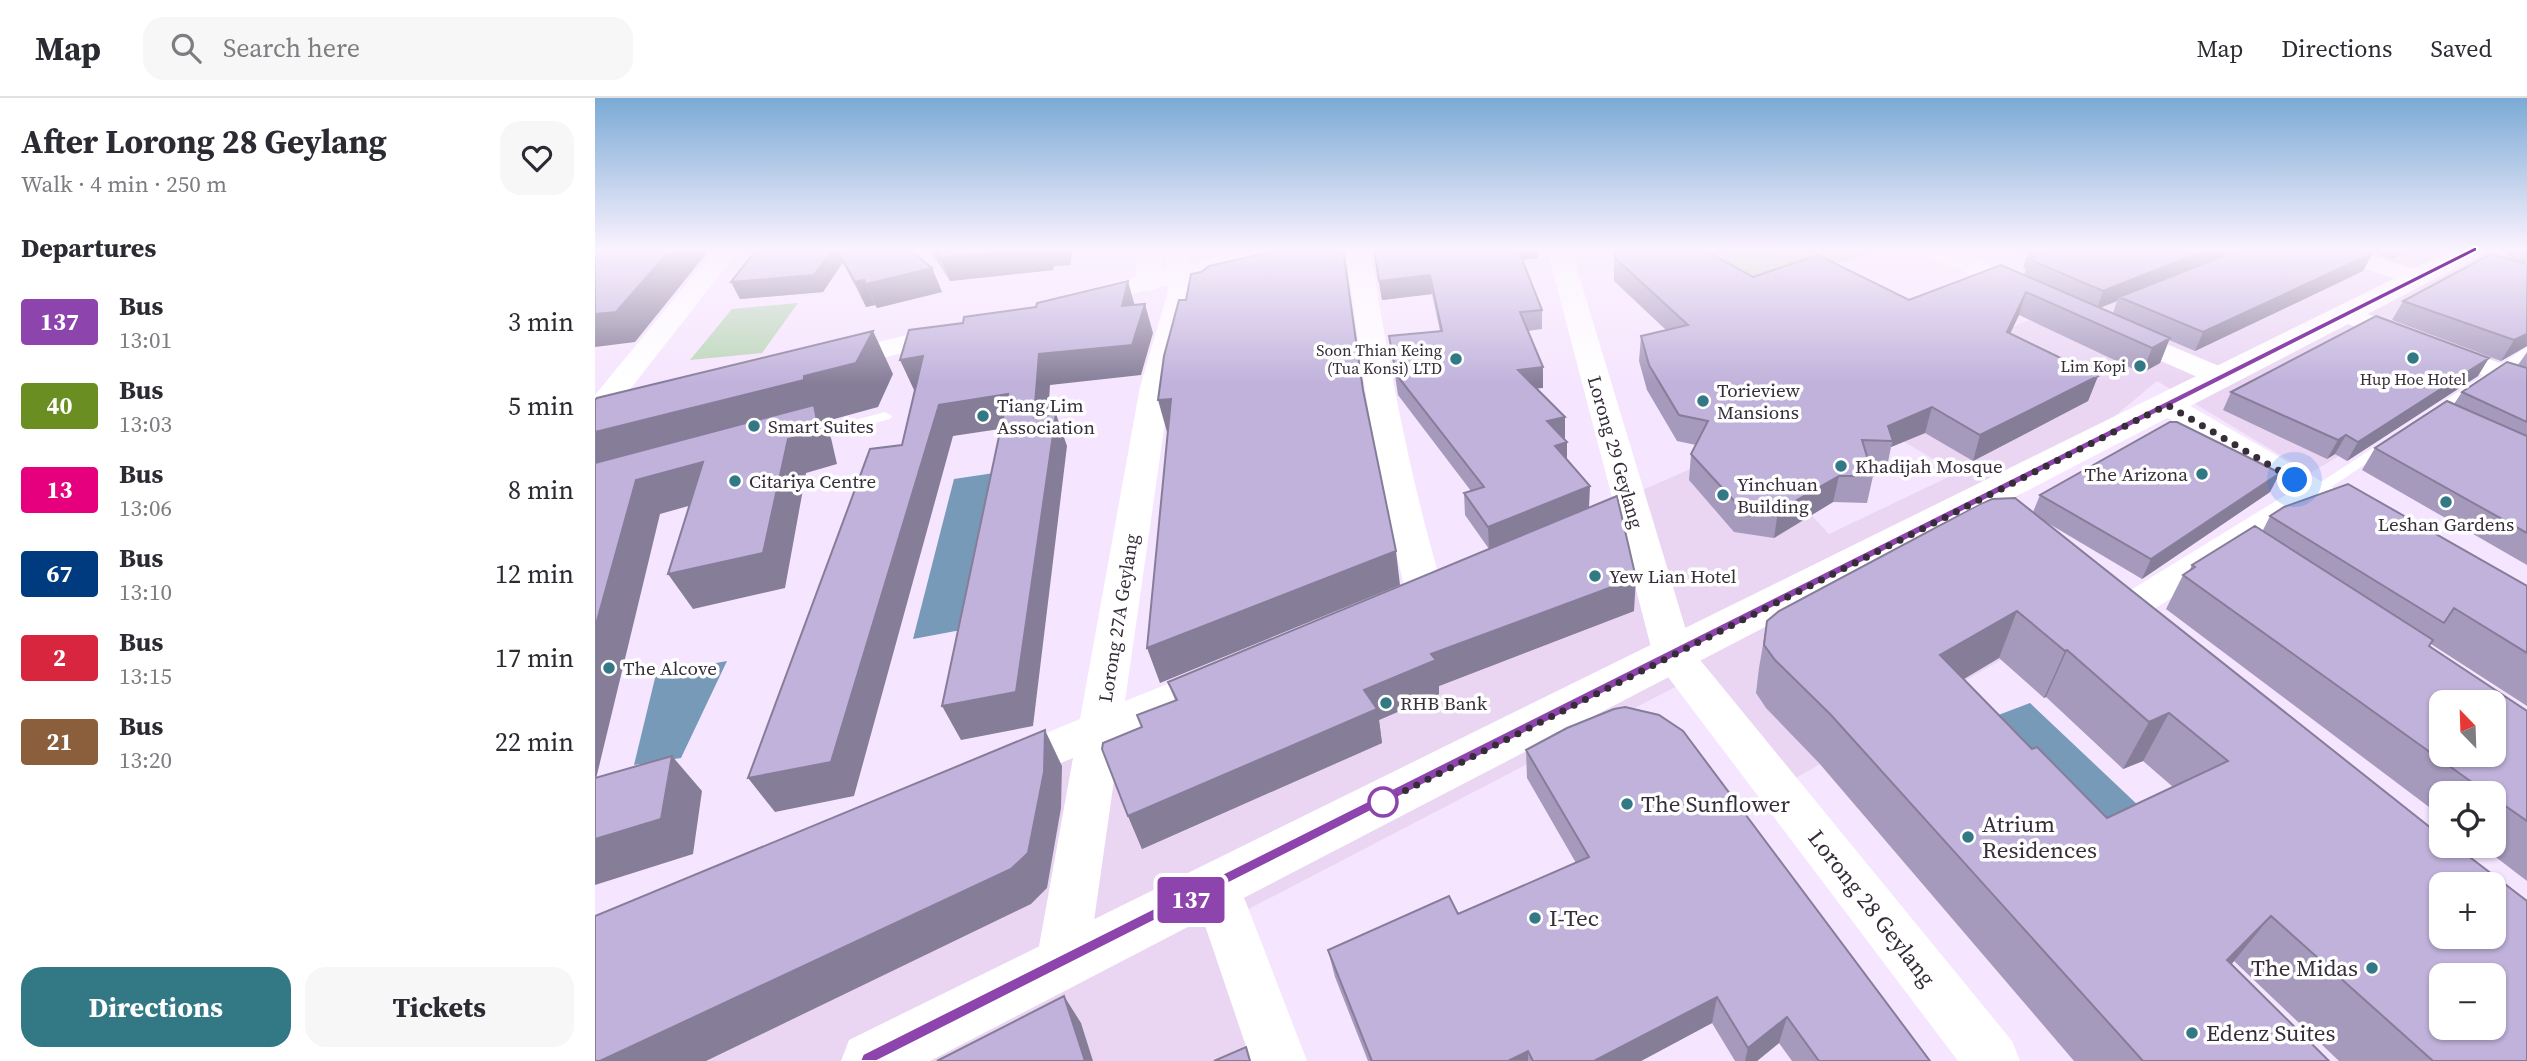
<!DOCTYPE html>
<meta charset="utf-8">
<style>
body{margin:0;font-family:"Source Serif 4",serif;background:#f7f7f7;color:#2b2b33;height:100vh;display:flex;flex-direction:column;font-size:26px;white-space:nowrap}
*{box-sizing:border-box;margin:0}
p{font-size:23px;color:#7c7c81}
.icon{flex:none;width:38px;height:38px;fill:none;stroke:currentColor;stroke-width:2;stroke-linecap:round;stroke-linejoin:round}
.map{position:relative;flex:1;overflow:hidden}
.drawer{display:flex;flex-direction:column;background:#fff;width:595px}
.drawer>*{flex:none}
.badge{padding:0 14px;border-radius:5px;font-size:24px;line-height:46px}
.needle{width:46px;rotate:337deg}
.fabs{position:absolute;left:1834px;top:592px;display:grid;gap:14px}
.fabs a{display:grid;place-items:center;width:77px;height:77px;border-radius:14px;background:#fff;box-shadow:0 2px 5px #0004;font-size:35px}
.you{position:absolute;width:35px;height:35px;margin:-18px;border:5px solid #fff;border-radius:50%;background:#1a73e8;box-shadow:0 0 0 10px #1a73e833}
.map>.badge{position:absolute;translate:-50% -50%;box-shadow:0 0 0 4px #fff}
h2{padding:0 21px;font-size:26px;line-height:63px}
.round{display:grid;place-items:center;flex:none;width:74px;height:74px;border-radius:21px;background:#f7f7f7}
.head{display:flex;align-items:center;justify-content:space-between;height:119px;padding:0 21px}
h1{font-size:33px;font-weight:700;line-height:52px}
.cta{display:flex;gap:14px;margin-top:auto;padding:14px 21px}
.cta a{flex:1;height:80px;border-radius:21px;background:#337985;color:#fff;font-size:28px;font-weight:700;line-height:80px;text-align:center}
.cta a+a{background:#f7f7f7;color:#2b2b33}
ul{padding:0;list-style:none}
li{display:flex;align-items:center;gap:21px;height:84px;padding:0 21px}
li div{flex:1}
li b{display:block;font-size:26px}
li em{font-style:normal}
li .badge{min-width:77px;font-weight:700;text-align:center}
header{display:flex;align-items:center;gap:42px;box-sizing:border-box;height:98px;padding:0 35px;background:#fff;border-bottom:2px solid #e1e1e2}
header strong{font-size:33px}
nav{display:flex;gap:38px;margin-inline-start:auto;font-size:24px}
.search{width:490px;height:63px;background:#f7f7f7;display:flex;align-items:center;gap:18px;box-sizing:border-box;padding:0 24px;border-radius:21px;color:#7c7c81;font-size:26px}
main{display:flex;flex:1;min-height:0}
.map>svg:first-child{display:block}
.built{fill:#ead6f3}
.green{fill:#b9d6b7}
.water{fill:#789ab9}
.lines{fill:none;stroke-linecap:round;stroke-linejoin:round}
.service{fill:#fff;fill-rule:evenodd}
.minor{fill:#fff;fill-rule:evenodd}
.primary{fill:#fff;fill-rule:evenodd}
.wall{fill:#a599bc;fill-rule:evenodd}
.shaded-wall{fill:#867d99}
.building{fill:#c0b2db;stroke:#867d99;stroke-width:2;fill-rule:evenodd}
.line{fill:#8e44ad;stroke:#fff;stroke-width:2}
.walk{stroke:#362d39;stroke-width:7;stroke-dasharray:0 12.6}
.poi-dot{fill:#337985;stroke:#fff;stroke-width:2.5}
.stop-dot{fill:#fff;stroke:#8e44ad;stroke-width:3.5}
.labels{text-anchor:middle;dominant-baseline:central;stroke-width:7;stroke-linejoin:round;paint-order:stroke}
.far-poi-label{font-size:16px;fill:#362d39;stroke:#fff;text-anchor:end}
.poi-label{font-size:19px;fill:#362d39;stroke:#fff;text-anchor:start}
.street-label{font-size:19px;fill:#362d39;stroke:#fff}
.near-poi-label{font-size:23px;fill:#362d39;stroke:#fff;text-anchor:start}
.near-street-label{font-size:23px;fill:#362d39;stroke:#fff}
</style>
<header>
<strong>Map</strong>
<div class="search"><svg class="icon" aria-label="search" viewBox="0 0 24 24"><circle cx="10" cy="10" r="6"/><path d="M15 15l6 6"/></svg>Search here</div>
<nav><a>Map</a><a>Directions</a><a>Saved</a></nav>
</header>
<main>
<section class="drawer">
<div class="head"><div><h1>After Lorong 28 Geylang</h1><p>Walk · 4 min · 250 m</p></div><a class="round"><svg class="icon" aria-label="heart" viewBox="0 0 24 24"><path d="M12 20l-8-8c-3-5 5-10 8-4 3-6 11-1 8 4z"/></svg></a></div>
<h2>Departures</h2>
<ul>
<li><span class="badge" style="background:#8e44ad;color:#fff">137</span><div><b>Bus</b><p>13:01</p></div><em>3 min</em></li>
<li><span class="badge" style="background:#6b8e23;color:#fff">40</span><div><b>Bus</b><p>13:03</p></div><em>5 min</em></li>
<li><span class="badge" style="background:#e6007e;color:#fff">13</span><div><b>Bus</b><p>13:06</p></div><em>8 min</em></li>
<li><span class="badge" style="background:#003b80;color:#fff">67</span><div><b>Bus</b><p>13:10</p></div><em>12 min</em></li>
<li><span class="badge" style="background:#d7263d;color:#fff">2</span><div><b>Bus</b><p>13:15</p></div><em>17 min</em></li>
<li><span class="badge" style="background:#8b5e3c;color:#fff">21</span><div><b>Bus</b><p>13:20</p></div><em>22 min</em></li>
</ul>
<div class="cta"><a>Directions</a><a>Tickets</a></div>
</section>
<div class="map">
<svg width="1932" height="963" viewBox="0 0 1932 963">
<rect width="100%" height="100%" fill="#f6e5fe"/>
<path class="built" d="M1609 151H1932V248L1715 375 1562 283 1389 427 1493 512 1194 684 1109 574 621 828 655 963H0V852L1150 347 1234 436 1362 375 1238 302Z"/>
<path class="green" d="M1143 151H1283L1157 195 1101 165Z
M203 205 167 255 95 262 137 211Z"/>
<path class="water" d="M399 375 366 532 318 541 359 381Z
M132 563 86 660 39 667 61 576Z
M1435 605 1546 710 1486 737 1377 627Z"/>
<g class="lines">
<path class="service" d="M1932 249V259L1841 319 1836 320 1829 316Z
M290 314 297 318 295 321 209 344 202 340 204 337Z
M1795 339 1802 343 1800 346 1726 396H1714L1712 393Z"/>
<path class="minor" d="M120 151H145L11 322 0 325V297Z
M543 151H567L566 185 562 190 553 193 544 190 540 185Z
M569 151H593L599 193 575 289 530 603 625 565 639 570 645 580 639 590 525 640 493 865 485 882 467 889 449 882 441 865 478 660 414 686 398 681 392 669 398 657 485 621 545 289 573 193Z
M751 151H775C794 267 815 382 849 495L843 504 830 507 817 504 811 495C782 382 765 267 751 151Z
M952 151H976L1097 552 1417 943 1425 963H1363L1064 567 1058 557 1024 426 979 443 967 440 962 432 967 424 1018 403Z
M1326 151H1358L1442 188 1446 193 1442 198 1433 201 1424 198 1330 156Z
M1721 151H1758L1828 174 1831 179 1828 184 1819 186 1810 184 1725 156Z
M1751 208 1932 275V294L1742 222 1738 216 1742 210Z
M1524 226 1636 273 1640 279 1636 285 1626 288 1616 285 1514 240 1511 234 1514 228Z
M1572 298 1583 301 1780 414 1785 421 1780 428C1757 434 1740 419 1721 408L1539 524 1526 528 1513 524 1507 515 1513 506 1697 393 1561 313 1557 307 1561 301Z
M621 768 638 774 645 789 712 963H656L597 789 604 774Z"/>
<path class="primary" d="M654 151H696L693 156 484 210 474 208 471 202 474 196Z
M1859 151H1891L1888 156 335 963H246L254 942Z
M361 225 371 227 375 233 371 239 236 273 226 270 221 264 226 258Z"/>
</g>
<path class="wall" d="M334 151H478L475 167 459 168 458 172 355 183Z
M778 151H943V160L927 162 947 212V231L933 233 948 290H941L970 319V340H968L972 361 994 410 1039 513 844 588V596L784 622 787 645 547 751 533 718 547 629 580 602 573 584 894 451 870 417 869 395 876 393 803 297 794 238 845 233 837 196 787 202Z
M1019 151H1140L1120 158 1158 179 1314 202 1429 177 1431 171 1428 170 1432 156 1420 151H1765L1768 173 1600 253 1574 242 1565 265 1547 275 1424 217 1415 236 1503 278 1493 303 1378 363 1330 335 1296 349 1292 369H1275L1278 378 1272 405 1238 404 1179 440 1139 434 1094 382 1096 356 1101 347 1082 343 1052 292 1044 263 1046 238 1071 232 1019 183ZM1522 203 1518 215 1505 210Z
M1767 151H1816L1797 161Z
M1915 151H1932V248L1906 263 1797 222 1808 203 1910 160Z
M255 154 337 170 347 194 282 210 280 207 271 209 248 164 228 194 145 201 136 184Z
M1932 254V467L1767 372 1780 350 1859 306 1867 294 1923 267Z
M1883 278 1752 363 1740 356 1732 361 1628 312 1636 294Z
M1675 394 1547 481 1451 424 1932 963H1744L1639 863 1637 866 1734 963H1479L1224 665 1171 610 1161 595 1164 570 1172 523 1438 414 1445 397ZM1404 560 1449 600 1451 599 1528 671 1548 663 1578 689 1512 720 1437 651 1369 581Z
M1675 418 1932 488V608L1836 546 1834 548 1932 613V783L1885 747H1899V695H1846V718L1571 511 1588 477 1594 473 1597 467 1668 432Z
M931 652 1335 963H1197L1184 945 1162 963H1140L1117 925 1046 963H773L740 879 733 852 863 816 981 765 932 680Z"/>
<path class="shaded-wall" d="M76 151H115L40 244 0 249V216Z
M238 151H257L248 163 244 156 248 164 228 194 145 201 136 184Z
M427 151H478L475 167 459 168 458 172 355 183 346 160Z
M920 151H943V160L921 162Z
M1094 151H1140L1093 167Z
M1614 151H1631L1627 161 1524 199 1522 203 1502 211 1508 193Z
M1802 151H1816L1797 161Z
M1778 155 1768 173 1600 253 1608 234Z
M337 170 347 194 282 210 271 186Z
M835 177 837 196 787 202 784 183Z
M269 182 280 207 271 209 260 184Z
M533 183 541 212 527 208Z
M1431 194 1424 217 1404 258 1412 234Z
M550 206 558 235 546 277 455 287 451 351 439 319 444 256Z
M278 233 298 276 283 309 232 323 233 327 229 328 236 340 242 366 211 375 190 490 98 511 73 476 193 341 0 386V334L209 278Z
M1932 236V248L1906 263 1919 242Z
M1575 240 1565 265 1547 275 1557 250Z
M328 258 341 289 319 292 305 262Z
M1894 260 1883 278 1752 363 1763 344Z
M948 269V290L924 292 923 272Z
M1503 278 1493 303 1378 363 1385 337Z
M413 296 425 328 358 338 259 698 180 714 153 680 344 307Z
M576 301 585 333 572 334 563 302Z
M1337 309 1330 335 1296 349 1298 343 1293 328Z
M461 316 472 348 438 628 366 642 347 608Z
M970 319V340L952 345V323Z
M1751 337 1740 356 1732 361 1743 342Z
M972 344V366L960 348Z
M108 364 129 398 65 416 0 685V530L41 382Z
M1685 375 1675 394 1547 481 1556 461Z
M1244 378 1238 404 1179 440 1183 413Z
M995 388 994 410 894 451 893 429Z
M801 453 805 487 565 585 552 550Z
M1041 480 1039 513 844 588V596L784 622 787 645 547 751 533 718 836 556Z
M1422 513 1404 560 1330 604 1345 557Z
M1472 552 1451 599 1449 600 1470 553Z
M1574 615 1548 663 1528 671 1554 624Z
M450 632 467 668 466 710 452 790 436 806 111 963H5Z
M77 658 107 693 98 756 0 787V741Z
M1676 818 1639 863 1597 907 1632 862Z
M469 898 486 925 498 963H490Z
M1122 899 1117 925 1046 963H999Z
M1192 919 1184 945 1162 963H1150L1153 950Z
M933 953V963H913Z"/>
<path class="building" d="M0 151H76L21 214 0 216Z
M162 151H238L219 177 136 184Z
M266 151H314L337 170 271 186 269 182 260 184 244 156Z
M340 151H427L346 160Z
M688 151H748L768 292 801 453 552 550 576 301 563 302 569 258 584 202H591L596 176 606 174 614 168Z
M779 151H923L947 212 925 214 948 269 923 272 970 319 952 323 972 344 960 348 995 388 893 429 869 395 889 389 801 276 794 238 847 233 835 177 784 183Z
M1019 151H1107L1158 179 1223 157 1314 202 1406 167 1575 240 1557 250 1431 194 1412 234 1503 278 1385 337 1337 309 1293 328 1298 343 1267 342 1278 378H1244L1183 413 1143 407 1096 356 1113 323 1084 317 1054 267 1046 238 1093 227 1020 160Z
M1435 151H1614L1508 193 1434 161 1445 157 1434 152Z
M1641 151H1765L1778 155 1608 234 1524 199 1641 153Z
M1896 156 1932 166V236L1919 242 1808 203Z
M533 183 527 208 550 206 537 247 444 256 439 319 461 316 421 594 347 608 413 296 344 307 236 664 153 680 275 351 307 347 328 258 305 262 314 232 368 225 369 219 441 209 442 205Z
M1781 218 1894 260 1763 344 1751 337 1743 342 1636 294Z
M278 233 261 265 209 278V282L0 334V302L2 300Z
M1912 264 1932 270V324L1867 294Z
M1852 303 1932 338V435L1780 350Z
M219 307 224 333 193 341 168 455 73 476 108 364 41 382 0 530V365Z
M1575 324H1582L1685 375 1556 461 1445 397Z
M1753 386 1932 488V555L1859 510 1849 525 1675 418 1689 409Z
M1022 398 1041 480 836 556 841 562 769 592 782 611 533 718 507 651 508 645 547 629 542 617 582 602 573 584Z
M1420 400 1846 738V747H1859L1932 803V963H1838L1676 818 1632 862 1734 963H1548L1236 617 1180 562 1169 547 1172 523 1184 513 1385 406 1397 401ZM1422 513 1470 553 1472 552 1554 624 1574 615 1633 663 1512 720 1442 649 1437 651 1345 557ZM1846 786H1899V838H1846ZM1846 877H1899V929H1846Z
M1660 428 1838 542 1834 548 1932 613V723L1899 700V695H1892L1588 477 1600 469 1597 467ZM1846 604H1899V656H1846Z
M1030 609 1064 617 1088 633 1335 963H1224L1192 919 1153 950 1122 899 999 963H938L933 953 913 963H777L733 852 854 798 863 816 994 759 931 652 972 630 1019 611Z
M450 632 449 674 433 755 416 771 5 963H0V818Z
M77 658 66 721 0 741V680Z
M469 898 490 963H342Z
M651 949 655 963H619Z"/>
<linearGradient id="sky" x2="0" y2="1"><stop stop-color="#7baad5"/><stop offset="0.53" stop-color="#fbf3ff"/><stop offset="1" stop-color="#fbf3ff" stop-opacity="0"/></linearGradient>
<rect width="1932" height="286" fill="url(#sky)"/>
<path class="line" d="M1879 149H1882V153L282 963H265L268 956Z"/>
<g class="lines">
<path class="walk" d="M788 704 1572 307 1700 382"/>
</g>
<g class="poi-dot">
<circle cx="1818" cy="260" r="7"/>
<circle cx="861" cy="261" r="7"/>
<circle cx="1545" cy="268" r="7"/>
<circle cx="1108" cy="303" r="7"/>
<circle cx="388" cy="318" r="7"/>
<circle cx="159" cy="328" r="7"/>
<circle cx="1246" cy="368" r="7"/>
<circle cx="1607" cy="376" r="7"/>
<circle cx="140" cy="383" r="7"/>
<circle cx="1128" cy="397" r="7"/>
<circle cx="1851" cy="404" r="7"/>
<circle cx="1000" cy="478" r="7"/>
<circle cx="14" cy="570" r="7"/>
<circle cx="791" cy="605" r="7"/>
<circle cx="1032" cy="706" r="7"/>
<circle cx="1373" cy="739" r="7"/>
<circle cx="940" cy="820" r="7"/>
<circle cx="1777" cy="870" r="7"/>
<circle cx="1597" cy="935" r="7"/>
</g>
<circle class="stop-dot" cx="788" cy="704" r="14"/>
<g class="labels">
<g class="far-poi-label">
<text x="847" y="252">Soon Thian Keing<tspan x="847" dy="18">(Tua Konsi) LTD</tspan></text>
<text x="1531" y="268">Lim Kopi</text>
<text x="1818" y="281" text-anchor="middle">Hup Hoe Hotel</text>
</g>
<g class="poi-label">
<text x="1122" y="292">Torieview<tspan x="1122" dy="22">Mansions</tspan></text>
<text x="402" y="307">Tiang Lim<tspan x="402" dy="22">Association</tspan></text>
<text x="173" y="328">Smart Suites</text>
<text x="1260" y="368">Khadijah Mosque</text>
<text x="1593" y="376" text-anchor="end">The Arizona</text>
<text x="154" y="383">Citariya Centre</text>
<text x="1142" y="386">Yinchuan<tspan x="1142" dy="22">Building</tspan></text>
<text x="1851" y="426" text-anchor="middle">Leshan Gardens</text>
<text x="1014" y="478">Yew Lian Hotel</text>
<text x="28" y="570">The Alcove</text>
<text x="805" y="605">RHB Bank</text>
</g>
<g class="street-label">
<text transform="translate(1021 354) rotate(74)">Lorong 29 Geylang</text>
<text transform="translate(523 520) rotate(-81)">Lorong 27A Geylang</text>
</g>
<g class="near-poi-label">
<text x="1046" y="706">The Sunflower</text>
<text x="1387" y="726">Atrium<tspan x="1387" dy="26">Residences</tspan></text>
<text x="954" y="820">I-Tec</text>
<text x="1763" y="870" text-anchor="end">The Midas</text>
<text x="1611" y="935">Edenz Suites</text>
</g>
<g class="near-street-label">
<text transform="translate(1277 810) rotate(52)">Lorong 28 Geylang</text>
</g>
</g>
</svg>
<div class="fabs">
<a><svg class="needle" viewBox="-14 -14 28 28"><path d="M0-13l5 13h-10z" fill="#e53935"/><path d="M0 13l5-13h-10z" fill="#7c7c81"/></svg></a>
<a><svg class="icon" aria-label="locate" viewBox="0 0 24 24"><circle cx="12" cy="12" r="6"/><path d="M12 2v4M12 18v4M2 12h4M18 12h4"/></svg></a>
<a>+</a>
<a>−</a>
</div>
<div class="you" style="left:1700px;top:382px"></div>
<b class="badge" style="left:596px;top:802px;background:#8e44ad;color:#fff">137</b>
</div>
</main>
